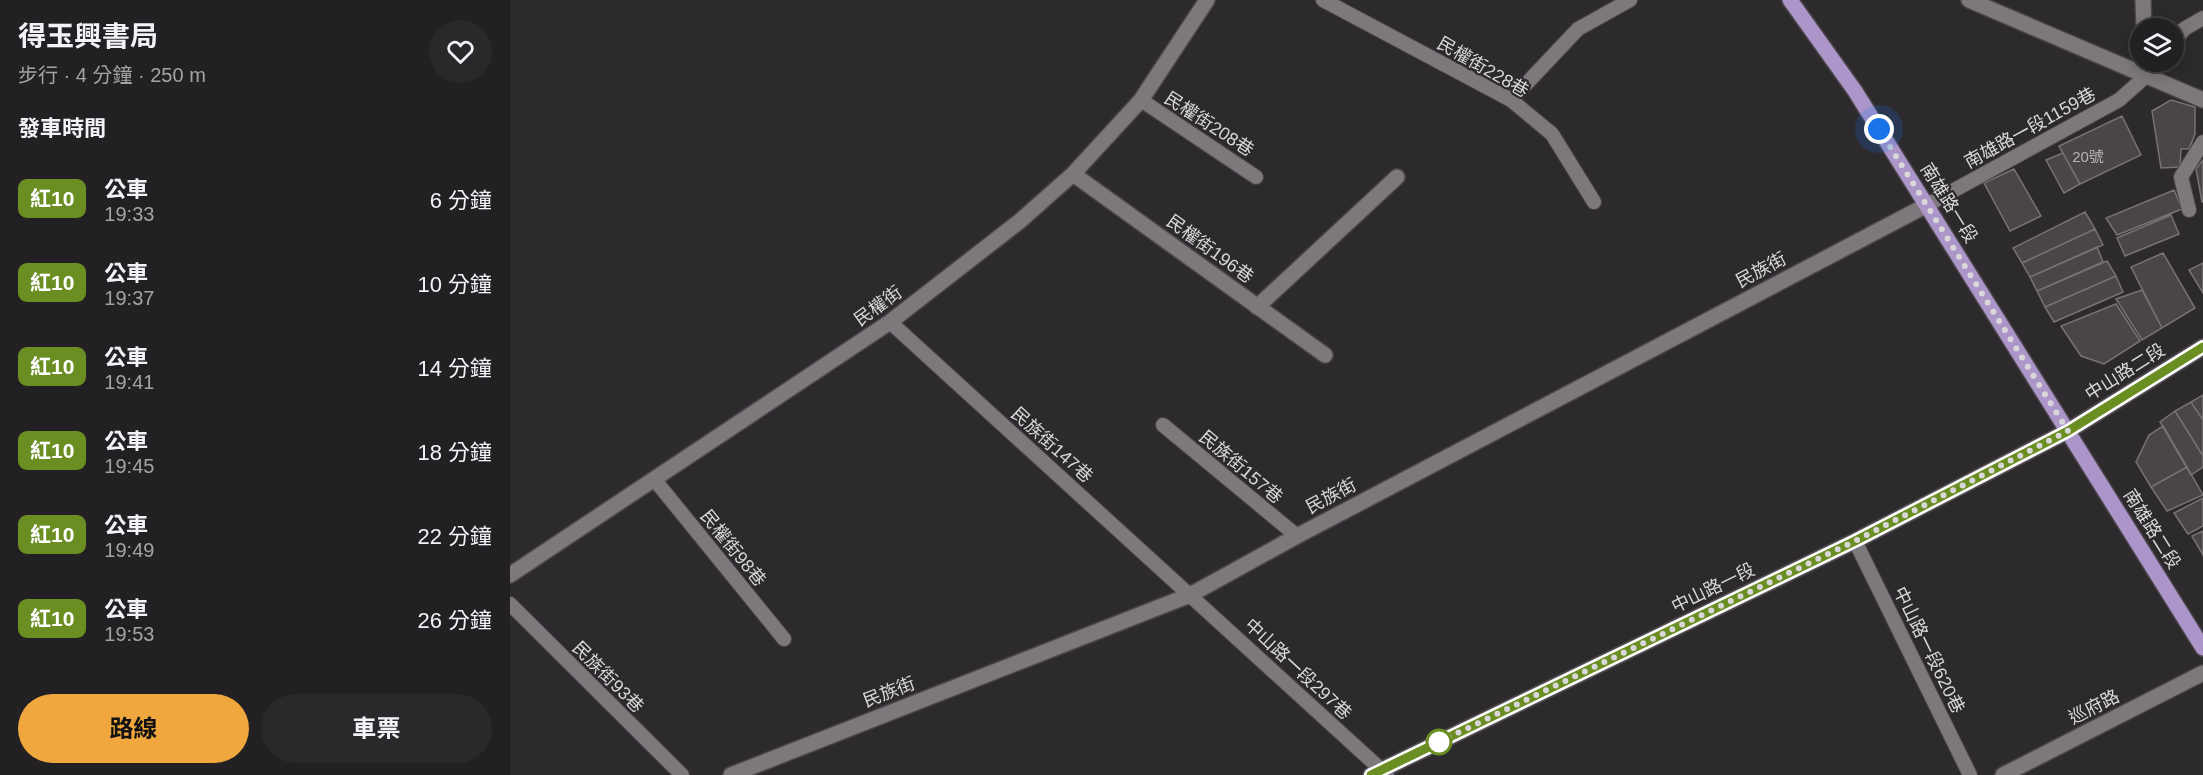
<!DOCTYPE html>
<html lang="zh-TW">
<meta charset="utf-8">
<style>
body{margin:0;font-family:Helvetica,"Noto Sans TC",sans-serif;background:#2a282a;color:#f1f3f6;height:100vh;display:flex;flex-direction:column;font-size:22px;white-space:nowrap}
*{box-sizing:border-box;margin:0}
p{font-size:20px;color:#a2a3a5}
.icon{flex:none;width:33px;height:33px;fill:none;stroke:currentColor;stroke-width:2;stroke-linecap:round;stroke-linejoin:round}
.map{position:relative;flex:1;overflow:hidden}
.side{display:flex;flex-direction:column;background:#222022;width:510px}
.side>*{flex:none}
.badge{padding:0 12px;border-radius:9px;font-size:21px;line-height:39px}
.tools{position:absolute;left:1620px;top:18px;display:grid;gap:12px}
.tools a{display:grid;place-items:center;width:54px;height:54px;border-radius:50%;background:#222022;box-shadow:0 3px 15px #0003,0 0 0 2px #3f3e40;font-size:30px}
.you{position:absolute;width:30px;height:30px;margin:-15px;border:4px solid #fff;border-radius:50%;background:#1a73e8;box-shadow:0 0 0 9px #1a73e833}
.map>.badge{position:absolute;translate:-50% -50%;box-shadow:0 0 0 3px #fff}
h2{padding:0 18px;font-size:22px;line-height:54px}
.round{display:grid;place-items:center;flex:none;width:63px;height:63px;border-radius:32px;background:#2a282a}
.head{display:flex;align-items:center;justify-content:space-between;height:102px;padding:0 18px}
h1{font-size:28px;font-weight:700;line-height:45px}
.cta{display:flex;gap:12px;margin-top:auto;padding:12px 18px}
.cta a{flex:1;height:69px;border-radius:36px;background:#f0a73e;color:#111;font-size:24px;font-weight:700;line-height:69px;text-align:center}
.cta a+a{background:#2a282a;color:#f1f3f6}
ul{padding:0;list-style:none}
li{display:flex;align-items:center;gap:18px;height:84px;padding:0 18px}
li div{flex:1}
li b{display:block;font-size:22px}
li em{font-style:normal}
li .badge{min-width:66px;font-weight:700;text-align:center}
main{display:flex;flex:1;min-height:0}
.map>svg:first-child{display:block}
.building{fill:#4a4548;stroke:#787275;stroke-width:1.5}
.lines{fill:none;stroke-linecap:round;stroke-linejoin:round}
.lane-casing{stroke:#494549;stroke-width:16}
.street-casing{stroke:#494549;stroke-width:18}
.secondary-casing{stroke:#494549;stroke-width:18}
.primary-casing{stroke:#494549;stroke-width:18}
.lane{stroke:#7c787c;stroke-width:14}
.street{stroke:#7c787c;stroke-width:15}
.secondary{stroke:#7c787c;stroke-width:15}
.primary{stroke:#ab95c9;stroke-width:15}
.line-casing{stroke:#fff;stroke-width:14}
.line{stroke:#6b8e23;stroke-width:9}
.walk{stroke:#d9d7d9;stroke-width:6;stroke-dasharray:0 10.8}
.stop-dot{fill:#fff;stroke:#6b8e23;stroke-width:3}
.labels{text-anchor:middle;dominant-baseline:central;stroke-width:4.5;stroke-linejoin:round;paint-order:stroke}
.number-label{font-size:15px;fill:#b5b2b5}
.street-label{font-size:18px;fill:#d9d7d9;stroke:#2d2a2e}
</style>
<main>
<section class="side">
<div class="head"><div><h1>得玉興書局</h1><p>步行 · 4 分鐘 · 250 m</p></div><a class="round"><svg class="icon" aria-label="heart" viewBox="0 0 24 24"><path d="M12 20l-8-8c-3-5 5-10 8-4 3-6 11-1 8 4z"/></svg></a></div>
<h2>發車時間</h2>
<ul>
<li><span class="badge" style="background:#6b8e23;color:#fff">紅10</span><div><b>公車</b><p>19:33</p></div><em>6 分鐘</em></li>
<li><span class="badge" style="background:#6b8e23;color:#fff">紅10</span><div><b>公車</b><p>19:37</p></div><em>10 分鐘</em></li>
<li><span class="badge" style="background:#6b8e23;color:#fff">紅10</span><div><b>公車</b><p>19:41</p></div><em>14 分鐘</em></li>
<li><span class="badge" style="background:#6b8e23;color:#fff">紅10</span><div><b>公車</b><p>19:45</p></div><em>18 分鐘</em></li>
<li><span class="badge" style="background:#6b8e23;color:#fff">紅10</span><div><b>公車</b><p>19:49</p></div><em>22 分鐘</em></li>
<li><span class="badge" style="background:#6b8e23;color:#fff">紅10</span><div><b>公車</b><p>19:53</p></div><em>26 分鐘</em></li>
</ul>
<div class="cta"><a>路線</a><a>車票</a></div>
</section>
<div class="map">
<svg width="1693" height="775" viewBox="0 0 1693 775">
<rect width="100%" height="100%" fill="#2d2a2e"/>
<path class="building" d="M1661 100 1685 107V134L1679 149H1671L1670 167 1651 168 1642 111Z
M1612 116 1631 155 1570 184 1549 146Z
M1553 153 1570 184 1554 193 1536 160Z
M1693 160V201L1692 202 1686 169Z
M1504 169 1531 216 1500 231 1474 183Z
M1664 190 1672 209 1607 235 1596 218Z
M1575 212 1585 229 1512 263 1503 248Z
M1661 215 1669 234 1615 256 1607 238Z
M1585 229 1593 245 1520 277 1512 263Z
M1587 247 1593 262 1527 291 1520 277Z
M1653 253 1685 308 1652 328 1621 267Z
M1597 261 1606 276 1535 307 1527 291Z
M1693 263V293L1679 270Z
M1606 276 1613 292 1544 322 1535 307Z
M1632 290 1652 328 1632 340 1606 299Z
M1606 304 1630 341 1594 364 1571 356 1551 326Z
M1693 395V420L1681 402Z
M1681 402 1693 420V456L1665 411Z
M1665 411 1693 456V467L1681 475 1650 422Z
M1653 426 1677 467 1641 487 1626 462 1639 435Z
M1677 467 1693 495 1657 511 1641 487Z
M1693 498V526L1678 534 1664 513Z
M1693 531V555L1682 536Z"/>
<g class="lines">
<defs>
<path id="lane" d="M813 0 1001 100 1042 134 1084 202
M1664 42 1674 29 1693 18
M631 100 746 177
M1001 100 1068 29 1120 0
M1417 205 1609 100 1635 77 1648 62
M1679 210 1671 177 1693 142
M380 322 877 775
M653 425 787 536
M144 479 274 639
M1345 541 1460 775
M0 604 172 775"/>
<path id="street" d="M1633 0 1634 28
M1635 62V77
M563 174 815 355
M747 307 887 177
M0 575 380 322 510 221 563 174 631 100 697 0
M221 775 680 595 787 536 1417 205
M1493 775 1693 673"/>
<path id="secondary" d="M1459 0 1693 100
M861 775 1345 541 1558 431 1693 347"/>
<path id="primary" d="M1280 0 1345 91 1693 648"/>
</defs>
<use href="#lane" class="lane-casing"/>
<use href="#street" class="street-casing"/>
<use href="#secondary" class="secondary-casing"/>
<use href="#primary" class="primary-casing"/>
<use href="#lane" class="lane"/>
<use href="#street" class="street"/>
<use href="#secondary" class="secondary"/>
<use href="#primary" class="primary"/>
</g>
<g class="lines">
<defs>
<path id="line" d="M861 775 1345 541 1558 431 1693 347"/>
</defs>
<use href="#line" class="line-casing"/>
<use href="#line" class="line"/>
<path class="walk" d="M929 742 1345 541 1558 431 1369 129"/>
</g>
<circle class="stop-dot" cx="929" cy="742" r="12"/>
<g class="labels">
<g class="number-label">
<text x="1578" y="156">20號</text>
</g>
<g class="street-label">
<text transform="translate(973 67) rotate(30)">民權街228巷</text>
<text transform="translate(699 124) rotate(33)">民權街208巷</text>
<text transform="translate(1520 128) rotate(-29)">南雄路一段1159巷</text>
<text transform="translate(1439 203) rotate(58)">南雄路一段</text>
<text transform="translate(700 249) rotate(36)">民權街196巷</text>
<text transform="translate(1251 270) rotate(-28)">民族街</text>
<text transform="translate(368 306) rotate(-36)">民權街</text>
<text transform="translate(1615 372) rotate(-32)">中山路二段</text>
<text transform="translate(542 445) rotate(42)">民族街147巷</text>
<text transform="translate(731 467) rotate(40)">民族街157巷</text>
<text transform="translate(821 496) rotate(-28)">民族街</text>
<text transform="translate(1642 529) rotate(58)">南雄路二段</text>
<text transform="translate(223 548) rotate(51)">民權街98巷</text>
<text transform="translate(1203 588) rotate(-26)">中山路一段</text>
<text transform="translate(1419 650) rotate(64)">中山路一段620巷</text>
<text transform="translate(788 669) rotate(43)">中山路一段297巷</text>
<text transform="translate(98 677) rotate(45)">民族街93巷</text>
<text transform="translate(379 692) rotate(-21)">民族街</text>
<text transform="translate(1584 707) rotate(-27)">巡府路</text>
</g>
</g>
</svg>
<div class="tools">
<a><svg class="icon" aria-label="layers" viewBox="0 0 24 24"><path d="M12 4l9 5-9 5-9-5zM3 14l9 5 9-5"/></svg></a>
</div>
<div class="you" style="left:1369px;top:129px"></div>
</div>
</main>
